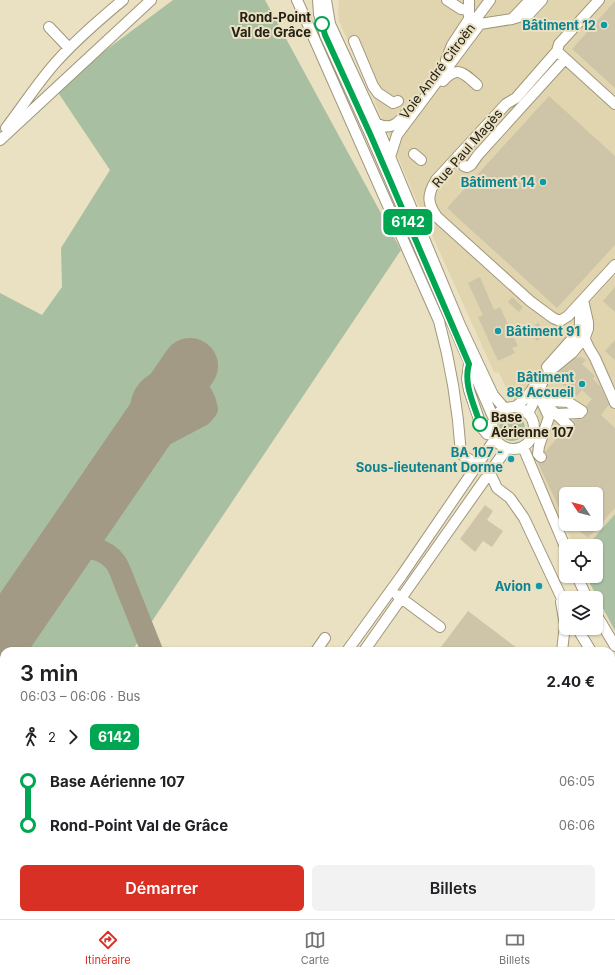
<!DOCTYPE html>
<html lang="fr">
<meta charset="utf-8">
<style>
body{margin:0;font-family:Inter,sans-serif;background:#f2f2f2;color:#202124;height:100vh;display:flex;flex-direction:column;font-size:15px;white-space:nowrap}
*{box-sizing:border-box;margin:0}
p{font-size:13px;color:#757577}
.icon{flex:none;width:22px;height:22px;fill:none;stroke:currentColor;stroke-width:2;stroke-linecap:round;stroke-linejoin:round}
.map{position:relative;flex:1;overflow:hidden}
.side{position:absolute;left:0px;top:647px;width:615px;height:272px;display:flex;flex-direction:column;background:#fff;border-radius:12px 12px 0 0;box-shadow:0 1px 3px #0004}
.side>*{flex:none}
.badge{padding:0 8px;border-radius:6px;font-size:14px;line-height:26px}
.needle{width:26px;rotate:306deg}
.fabs{position:absolute;left:559px;top:487px;display:grid;gap:8px}
.fabs a{display:grid;place-items:center;width:44px;height:44px;border-radius:6px;background:#fff;box-shadow:0 1px 3px #0004;font-size:20px}
.map>.badge{position:absolute;translate:-50% -50%;box-shadow:0 0 0 2px #fff}
.legs{display:flex;align-items:center;gap:6px;height:44px;padding:0 20px;font-size:13px}
.legs p{margin-inline-start:auto}
.headline{display:flex;align-items:center;justify-content:space-between;height:68px;padding:0 20px}
h1{font-size:22px;font-weight:600;line-height:30px}
.cta{display:flex;gap:8px;margin-top:auto;padding:8px 20px}
.cta a{flex:1;height:46px;border-radius:6px;background:#d93025;color:#fff;font-size:16px;font-weight:600;line-height:46px;text-align:center}
.cta a+a{background:#f2f2f2;color:#202124}
ul{padding:0 20px;list-style:none}
li{display:flex;align-items:center;gap:14px;height:44px;font-size:15px}
li i{display:grid;place-items:center;width:6px;height:100%;margin:0 5px;background:currentColor}
li i::after{content:'';width:10px;height:10px;margin:-5px;border:3px solid;border-radius:50%;background:#fff}
li p{margin-inline-start:auto}
li:first-child i{background:linear-gradient(#0000 50%,currentColor 0)}
li:last-child i{background:linear-gradient(currentColor 50%,#0000 0)}
.dock{display:flex;justify-content:space-around;align-items:center;height:56px;border-top:1px solid #e0e0e0;background:#fff;font-size:11px;color:#757577}
.dock a{display:grid;justify-items:center;gap:2px}
.dock .active{color:#d93025}
.map>svg:first-child{display:block}
.built{fill:#e1d5b0;fill-rule:evenodd}
.green{fill:#a9bfa2}
.lines{fill:none;stroke-linecap:round;stroke-linejoin:round}
.taxiway{stroke:#a29a84;stroke-width:22}
.runway{stroke:#a29a84;stroke-width:56}
.building{fill:#cec5a8}
.minor-casing{stroke:#a0977b;stroke-width:12}
.minor{stroke:#fff;stroke-width:10}
.line-1-casing{stroke:#fff;stroke-width:9}
.line-1{stroke:#00a651;stroke-width:6}
.stop-1-dot{fill:#fff;stroke:#00a651;stroke-width:2}
.culture-dot{fill:#0f9aa8;stroke:#eae0c2;stroke-width:1.5}
.labels{text-anchor:middle;dominant-baseline:central;stroke-width:4;stroke-linejoin:round;paint-order:stroke}
.stop-label{font-size:13px;font-weight:bold;fill:#242015;stroke:#eae0c2;text-anchor:end}
.culture-label{font-size:13px;font-weight:bold;fill:#0d838f;stroke:#eae0c2;text-anchor:end}
.street-label{font-size:13px;fill:#242015;stroke:#eae0c2}
</style>
<div class="map">
<svg width="615" height="919" viewBox="0 0 615 919">
<rect width="100%" height="100%" fill="#eae0c2"/>
<path class="built" d="M339 0H615V514L587 546H575L556 513 532 451 539 431 540 423 537 416V410L516 400H514L510 391 508 392 499 373 494 372 413 193 372 95 339 21 338 12ZM566 494H596V524H566Z
M112 915H190V919H110Z"/>
<path class="green" d="M173 0H265L401 250 132 651H4V841L0 847V293L42 315 62 287 61 248 110 170 55 88Z
M499 428a13 13 0 1 1 26 0a13 13 0 1 1-26 0Z
M615 514V631L586 576H596V546H587Z"/>
<g class="lines">
<path class="taxiway" d="M132 452 202 415 207 409C200 367 142 371 141 410 140 417 144 424 146 431
M51 569C57 563 64 556 72 552 87 544 106 549 116 563 121 571 124 582 128 591 136 611 144 631 152 651
M46 919 48 915"/>
<path class="runway" d="M0 643 190 366"/>
</g>
<path class="building" d="M615 1V88L572 49Z
M549 96 615 156V245L557 308 447 208Z
M480 277 494 310 500 307 518 346 512 348 515 353 498 361 478 317 483 315 468 283Z
M615 287V312L603 301Z
M512 297 523 307 519 312 508 302Z
M538 323 546 333 537 341 525 328 530 324 533 327Z
M615 340V360L605 351Z
M581 357 586 360 582 364 595 376 593 379 600 386 609 405 601 415 615 428V508L588 538 571 524H596V494H566V523L538 463H542L546 461 547 456 545 452 564 430 568 432 574 430 575 427 573 421 574 420 583 419 588 414V411L586 406 592 399 582 390 577 396 561 383 558 376 559 372 576 358Z
M485 505 493 511 487 520 503 531 492 547 483 541 475 552 460 539Z
M468 611 521 651H438Z"/>
<g class="lines">
<defs>
<path id="minor" d="M297 0 439 321C451 365 458 408 461 454L490 473 497 488 510 498 524 518 566 607
M318 0 319 14 325 35 371 136 494 419
M326 0 330 24 376 123 460 325 493 395 505 409
M447 0 461 9 469 10
M599 0 559 44 557 51 516 98 506 104 436 180C427 195 427 203 437 217L530 301 553 318 560 321 568 316 615 265
M512 19 530 0
M49 27 69 48
M470 27 490 0
M354 41 373 86 378 93 393 103 398 101
M560 54 615 104
M446 60 452 45 469 19V0
M443 81C457 65 464 73 477 85
M376 123C390 131 398 124 407 112
M6 128C23 106 38 82 57 61 77 39 100 19 123 0
M0 140 151 0
M414 154 421 160
M390 157 397 135 480 24 512 19 529 14 542 0
M464 166 467 167 471 165 478 155 565 59
M582 333 589 348 595 358 615 403
M469 364 467 379 469 390 482 428 487 434 493 435
M547 367 580 330V312L581 306
M539 396 551 401 568 402 582 411
M545 404 569 426
M515 407C524 401 529 395 535 385
M492 428a21 21 0 1 1 42 0a21 21 0 1 1-42 0Z
M528 414 544 379 550 371 572 353 585 337 588 329V322L583 300
M556 414 580 413
M523 447 566 549
M541 457 538 454 539 446 549 417 542 402
M577 576 587 598
M397 595 440 627
M561 602 565 625 562 651
M596 614 615 646
M577 628 591 651
M316 651 325 638
M347 651 402 575 495 439
M364 651 507 448
M611 681 615 686
M433 915 438 919
M104 919 107 915
M187 919V915
M274 919V915
M289 919V915"/>
</defs>
<use href="#minor" class="minor-casing"/>
<use href="#minor" class="minor"/>
</g>
<g class="lines">
<defs>
<path id="line-1" d="M322 24 325 35 371 136 469 364C463 384 474 404 480 424"/>
</defs>
<use href="#line-1" class="line-1-casing"/>
<use href="#line-1" class="line-1"/>
</g>
<g class="stop-1-dot">
<circle cx="322" cy="24" r="7"/>
<circle cx="480" cy="424" r="7"/>
</g>
<g class="culture-dot">
<circle cx="604" cy="25" r="4"/>
<circle cx="543" cy="182" r="4"/>
<circle cx="498" cy="331" r="4"/>
<circle cx="582" cy="384" r="4"/>
<circle cx="511" cy="459" r="4"/>
<circle cx="539" cy="586" r="4"/>
</g>
<g class="labels">
<g class="stop-label">
<text x="311" y="17">Rond-Point<tspan x="311" dy="15">Val de Grâce</tspan></text>
<text x="491" y="417" text-anchor="start">Base<tspan x="491" dy="15">Aérienne 107</tspan></text>
</g>
<g class="culture-label">
<text x="596" y="25">Bâtiment 12</text>
<text x="535" y="182">Bâtiment 14</text>
<text x="506" y="331" text-anchor="start">Bâtiment 91</text>
<text x="574" y="377">Bâtiment<tspan x="574" dy="15">88 Accueil</tspan></text>
<text x="503" y="452">BA 107 -<tspan x="503" dy="15">Sous-lieutenant Dorme</tspan></text>
<text x="531" y="586">Avion</text>
</g>
<g class="street-label">
<text transform="translate(437 71) rotate(-53)">Voie André Citroën</text>
<text transform="translate(467 148) rotate(-49)">Rue Paul Magès</text>
</g>
</g>
</svg>
<div class="fabs">
<a><svg class="needle" viewBox="-14 -14 28 28"><path d="M0-13l5 13h-10z" fill="#e53935"/><path d="M0 13l5-13h-10z" fill="#757577"/></svg></a>
<a><svg class="icon" aria-label="locate" viewBox="0 0 24 24"><circle cx="12" cy="12" r="6"/><path d="M12 2v4M12 18v4M2 12h4M18 12h4"/></svg></a>
<a><svg class="icon" aria-label="layers" viewBox="0 0 24 24"><path d="M12 4l9 5-9 5-9-5zM3 14l9 5 9-5"/></svg></a>
</div>
<b class="badge" style="left:408px;top:222px;background:#00a651;color:#fff">6142</b>
<section class="side">
<div class="headline"><div><h1>3 min</h1><p>06:03 – 06:06 · Bus</p></div><b>2.40 €</b></div>
<div class="legs"><svg class="icon" aria-label="walk" viewBox="0 0 24 24"><circle cx="13" cy="4" r="2"/><path d="M13 8l-2 6 4 7M11 14l-3 7M7 12l3-4h3l4 4"/></svg>2<svg class="icon" aria-label="forward" viewBox="0 0 24 24"><path d="M9 5l7 7-7 7"/></svg><b class="badge" style="background:#00a651;color:#fff">6142</b></div>
<ul>
<li><i style="color:#00a651"></i><b>Base Aérienne 107</b><p>06:05</p></li>
<li><i style="color:#00a651"></i><b>Rond-Point Val de Grâce</b><p>06:06</p></li>
</ul>
<div class="cta"><a>Démarrer</a><a>Billets</a></div>
</section>
</div>
<nav class="dock">
<a class="active"><svg class="icon" aria-label="directions" viewBox="0 0 24 24"><path d="M12 3l9 9-9 9-9-9zM9 14v-3h6M13 9l2 2-2 2"/></svg>Itinéraire</a>
<a><svg class="icon" aria-label="map" viewBox="0 0 24 24"><path d="M3 6l6-2 6 2 6-2v14l-6 2-6-2-6 2zM9 4v14M15 6v14"/></svg>Carte</a>
<a><svg class="icon" aria-label="tickets" viewBox="0 0 24 24"><path d="M3 7h18v10H3zM15 7v10"/></svg>Billets</a>
</nav>
